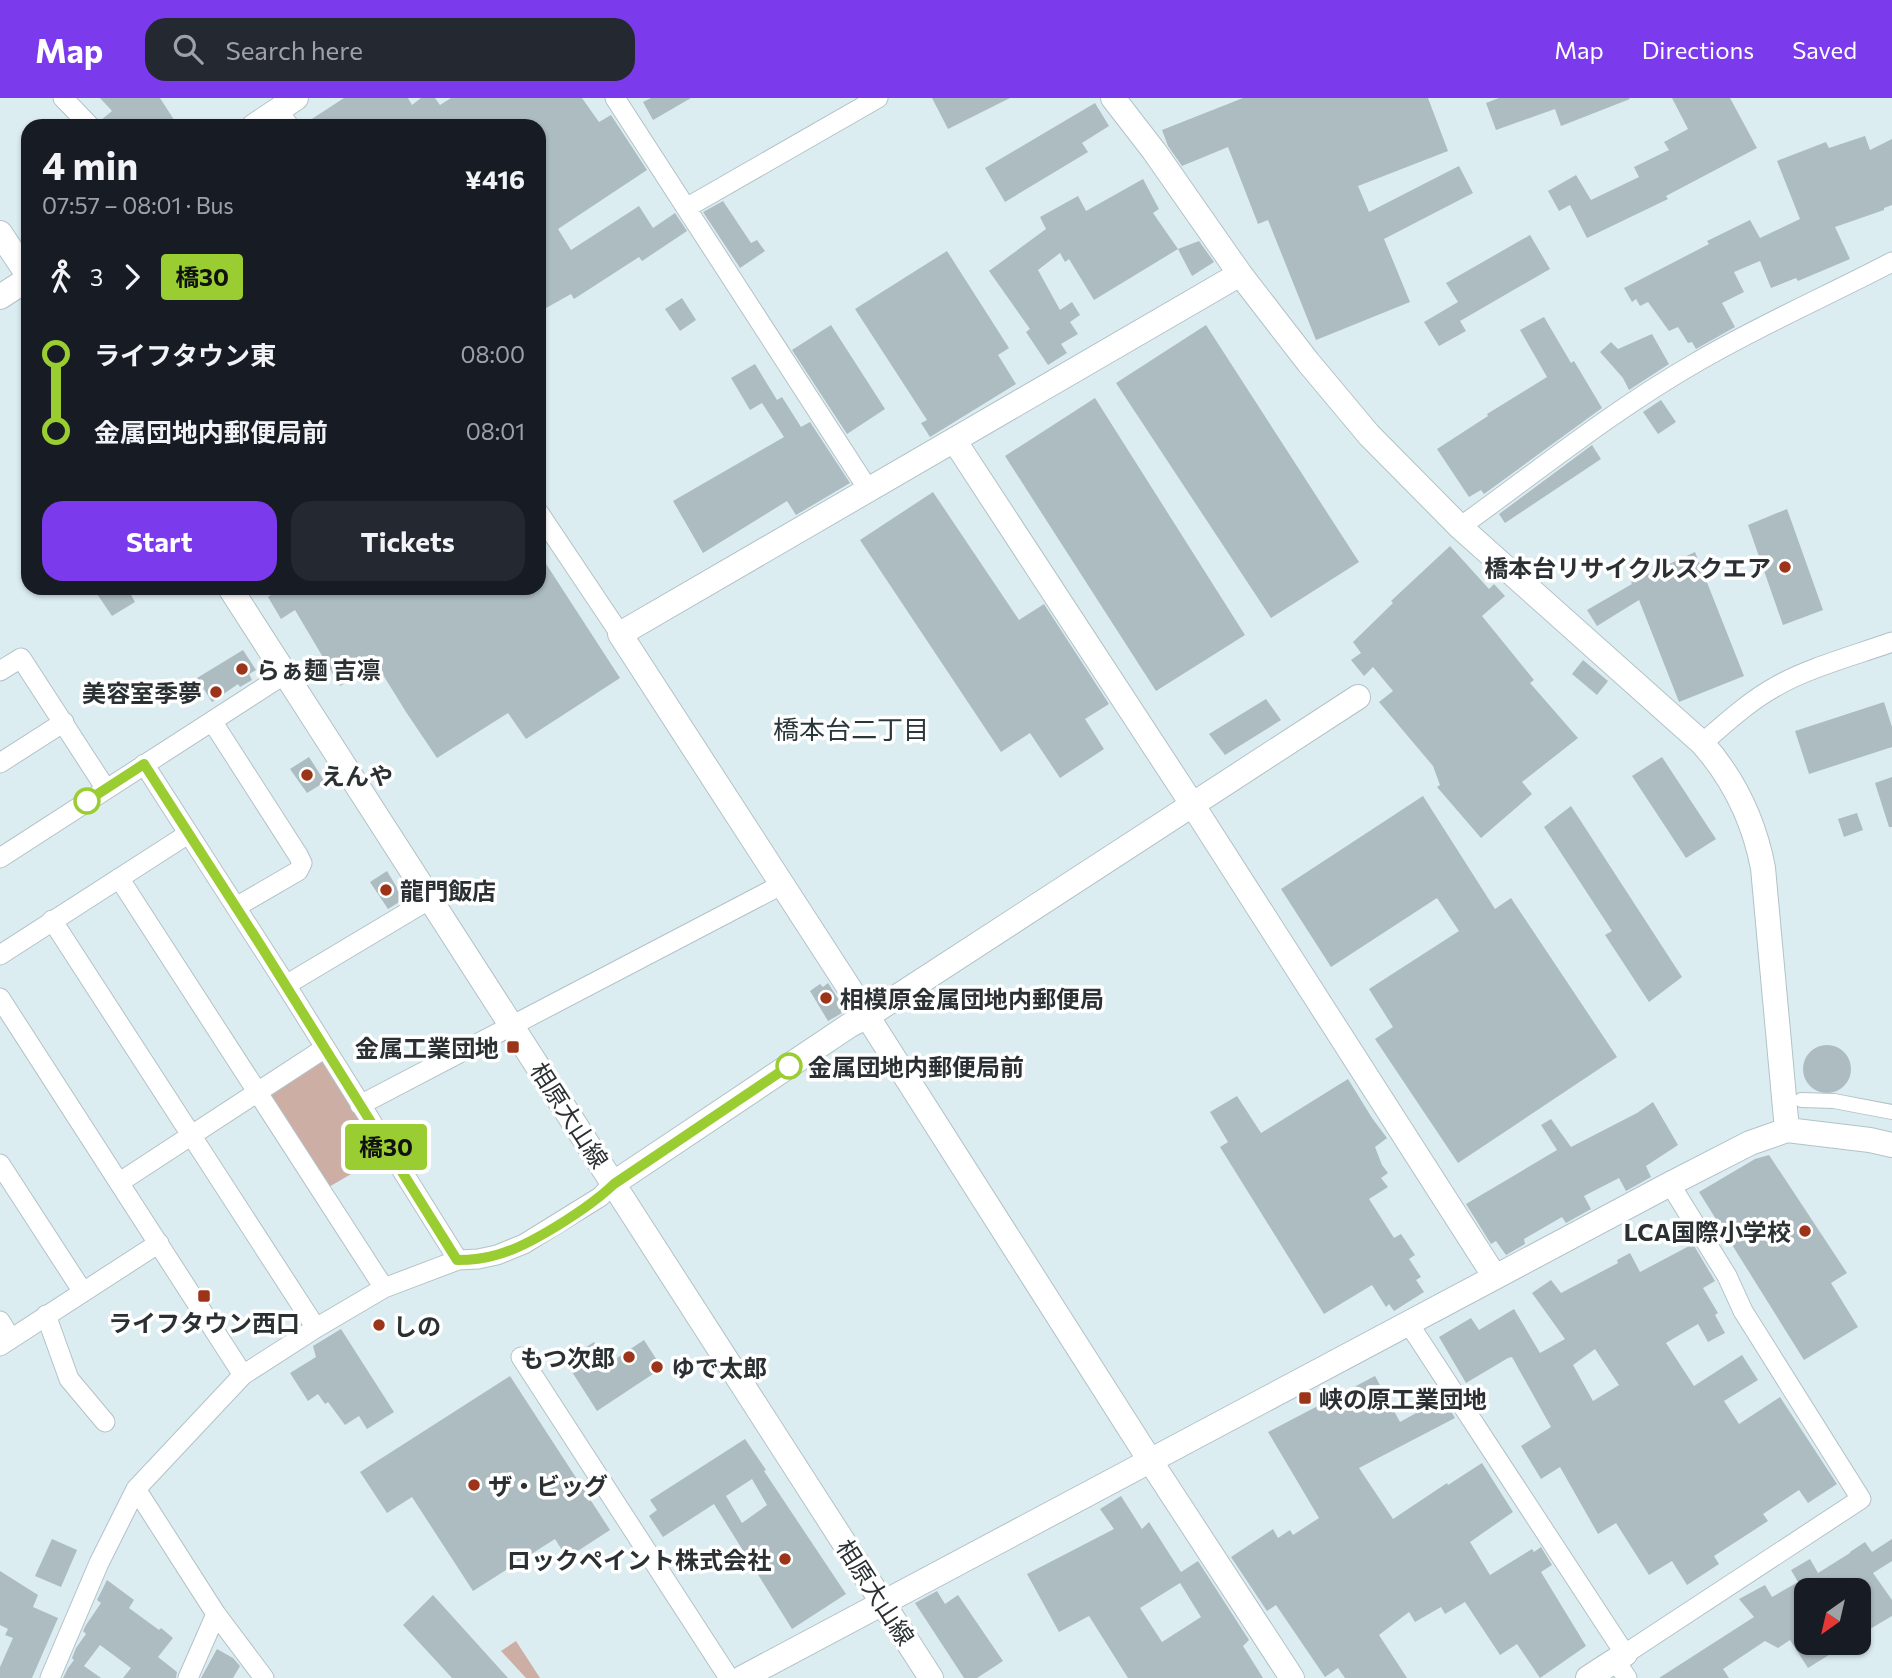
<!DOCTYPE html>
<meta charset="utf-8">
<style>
body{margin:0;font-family:Commissioner,"Noto Sans JP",sans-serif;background:#242831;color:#f1f3f6;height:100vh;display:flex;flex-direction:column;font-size:26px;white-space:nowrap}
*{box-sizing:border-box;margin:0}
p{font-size:23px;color:#9ea1a6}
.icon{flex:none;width:38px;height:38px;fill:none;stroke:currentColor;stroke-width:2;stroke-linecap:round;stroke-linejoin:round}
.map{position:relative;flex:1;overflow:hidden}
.sheet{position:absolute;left:21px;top:21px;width:525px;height:476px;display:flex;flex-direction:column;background:#171b24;border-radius:21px;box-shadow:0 2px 5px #0004}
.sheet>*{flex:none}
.badge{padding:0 14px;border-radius:5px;font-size:24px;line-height:46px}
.needle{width:46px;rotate:214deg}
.fabs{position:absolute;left:1794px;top:1480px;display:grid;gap:14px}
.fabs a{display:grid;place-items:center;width:77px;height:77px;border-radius:14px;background:#171b24;box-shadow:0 2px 5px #0004;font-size:35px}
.map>.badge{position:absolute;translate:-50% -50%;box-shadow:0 0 0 4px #fff}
.legs{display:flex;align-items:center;gap:10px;height:77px;padding:0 21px;font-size:23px}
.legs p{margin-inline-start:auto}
.headline{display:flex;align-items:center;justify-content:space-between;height:119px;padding:0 21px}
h1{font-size:38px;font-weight:700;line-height:52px}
.primary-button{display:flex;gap:14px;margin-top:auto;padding:14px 21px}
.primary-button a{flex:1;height:80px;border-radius:21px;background:#7c3aed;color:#fff;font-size:28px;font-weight:700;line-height:80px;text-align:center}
.primary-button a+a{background:#242831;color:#f1f3f6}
ul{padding:0 21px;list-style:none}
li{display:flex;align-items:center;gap:24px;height:77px;font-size:26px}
li i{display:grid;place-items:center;width:10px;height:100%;margin:0 9px;background:currentColor}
li i::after{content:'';width:18px;height:18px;margin:-9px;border:5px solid;border-radius:50%;background:#171b24}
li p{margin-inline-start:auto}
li:first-child i{background:linear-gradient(#0000 50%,currentColor 0)}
li:last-child i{background:linear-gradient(currentColor 50%,#0000 0)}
header{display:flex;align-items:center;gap:42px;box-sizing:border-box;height:98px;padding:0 35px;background:#7c3aed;color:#fff}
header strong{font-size:33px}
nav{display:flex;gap:38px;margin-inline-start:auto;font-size:24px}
.search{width:490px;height:63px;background:#242831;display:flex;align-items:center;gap:18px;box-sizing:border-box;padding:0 24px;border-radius:21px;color:#9ea1a6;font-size:26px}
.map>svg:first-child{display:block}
.green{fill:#cdaea5}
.building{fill:#acbcc1;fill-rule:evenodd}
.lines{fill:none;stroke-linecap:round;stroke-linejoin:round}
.pedestrian-casing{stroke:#b2c2c8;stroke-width:16}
.minor-casing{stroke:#b2c2c8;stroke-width:21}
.tertiary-casing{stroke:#b2c2c8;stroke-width:26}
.pedestrian{stroke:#fff;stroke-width:14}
.minor{stroke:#fff;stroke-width:19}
.tertiary{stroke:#fff;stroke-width:24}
.line-1-casing{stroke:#fff;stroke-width:16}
.line-1{stroke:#9acd32;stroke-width:10}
.poi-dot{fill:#9c3419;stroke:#fff;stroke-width:2.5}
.stop-1-dot{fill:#fff;stroke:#9acd32;stroke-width:3.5}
.labels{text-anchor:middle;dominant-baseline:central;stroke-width:7;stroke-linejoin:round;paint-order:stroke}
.poi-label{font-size:24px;font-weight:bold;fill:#2b3133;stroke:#fff;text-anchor:start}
.stop-label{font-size:24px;font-weight:bold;fill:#2b3133;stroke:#fff;text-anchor:start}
.street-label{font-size:24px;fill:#2b3133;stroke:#fff}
.neighbourhood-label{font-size:26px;fill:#2a373b;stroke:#fff}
</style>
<header>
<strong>Map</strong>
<div class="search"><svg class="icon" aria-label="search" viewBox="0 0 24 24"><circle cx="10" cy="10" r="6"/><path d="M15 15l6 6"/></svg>Search here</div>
<nav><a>Map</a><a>Directions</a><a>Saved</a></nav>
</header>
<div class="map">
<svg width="1892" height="1580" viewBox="0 0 1892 1580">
<rect width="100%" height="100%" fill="#dcedf2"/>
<path class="green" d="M325 950 389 1054 322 1093 258 994Z
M516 1543 540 1580H526L501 1553Z"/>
<path class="building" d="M100 0H160L178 28H102L101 22 112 13Z
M344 0H408L412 7 421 0H435L440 7 451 0H582L599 24 611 17 647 72 558 131 571 152 639 108 653 130 675 115 687 133 642 163 639 159 574 201 571 196 539 214V28H301Z
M651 0H691L653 22 643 4Z
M932 0H1010L948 31Z
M1243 0H1428L1448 53 1358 88 1369 114 1459 68 1473 95 1384 141 1410 204 1316 242 1268 122 1258 126 1228 49 1182 68 1168 48 1162 32Z
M1499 0H1629L1630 1 1561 28 1555 11 1496 32 1486 5Z
M1672 0H1730L1757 50 1666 98 1668 101 1587 140 1570 107 1559 113 1548 93 1576 77 1591 102 1639 79 1634 69 1669 52 1664 44 1688 31Z
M1095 5 1109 28 1082 45 1088 54 1005 104 985 70Z
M1865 38 1870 52 1892 41V107L1884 110V112L1835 129 1850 161 1798 183 1796 180 1771 190 1760 163 1734 174 1744 194 1722 205 1735 229 1696 251 1692 244 1688 245 1678 229 1669 233 1648 204 1640 208 1636 201 1632 204 1624 190 1709 146 1707 143 1750 122 1760 140 1800 121 1777 63 1826 44 1829 50Z
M1143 81 1159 111 1153 115 1178 151 1094 202 1069 161 1065 164 1060 155 1038 172 1060 212 1072 204 1080 217 1070 224 1078 236 1061 246 1067 255 1048 267 1026 234 1030 231 989 173 1046 131 1040 119 1078 98 1086 113Z
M723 103 751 145 757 142 765 153 740 170 703 114Z
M1530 137 1550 171 1460 223 1466 233 1439 248 1424 224 1458 204 1446 185Z
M1199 143 1214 164 1192 178 1178 151Z
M947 153 1009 250 998 257 1016 286 930 339 921 325 927 322 855 211Z
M682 200 696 222 680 233 665 211Z
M1544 219 1571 265 1574 263 1602 310 1484 396 1481 392 1469 399 1437 351 1488 318 1487 316 1547 279 1520 232Z
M831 227 885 311 847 336 792 252Z
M1206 227 1359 464 1271 520 1116 285Z
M1652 236 1669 266 1629 292 1623 280 1600 254 1611 244 1618 251Z
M755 266 777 302 782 299 801 329 810 324 850 385 796 417 787 403 703 455 673 403 784 339 762 305 750 312 731 280Z
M1095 300 1245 537 1156 593 1005 358Z
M1661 302 1676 324 1658 336 1643 314Z
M1592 347 1601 361 1505 425 1499 416Z
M933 394 1019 522 1044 506 1109 606 1085 621 1104 651 1060 680 1030 635 1001 654 860 442Z
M1787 411 1823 512 1783 527 1748 427Z
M1450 448 1489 491 1494 486 1505 498 1482 518 1534 582 1530 585 1578 640 1522 684 1532 696 1481 740 1437 689 1440 687 1433 668 1379 604 1393 593 1373 569 1364 578 1351 562 1361 555 1353 544 1393 505 1391 503Z
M1695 454 1744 578 1679 604 1639 502 1597 528 1587 512 1632 486 1631 484Z
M539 455 620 580 526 641 508 615 437 660 406 614 377 567 340 588 295 512 281 521 268 499 282 490H539Z
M93 490H127L135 504 112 518Z
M243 552 256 572 249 576 252 582 240 589 238 586 212 604 197 580Z
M1583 562 1608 583 1597 597 1572 576Z
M1266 601 1281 622 1225 657 1209 636Z
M1884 604 1892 629V649L1809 676 1795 633Z
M309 659 325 684 307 695 290 671Z
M1662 659 1716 741 1686 760 1632 678Z
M1892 679V729H1889L1875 685Z
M1423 698 1495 811 1511 800 1617 959 1458 1065 1375 941 1393 929 1369 891 1459 833 1437 800 1331 869 1281 791Z
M1571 708 1682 879 1649 904 1605 837 1612 833 1544 729Z
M1857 715 1863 732 1844 739 1838 721Z
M387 773 402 798 399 800 401 803 388 811 370 784Z
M828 885 843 908 842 915 828 923 810 893 820 886 823 889Z
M1803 971a24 24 0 1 1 48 0a24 24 0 1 1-48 0Z
M1348 981 1372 1020 1387 1040 1375 1049 1382 1067 1388 1075 1381 1080 1388 1089 1369 1101 1394 1140 1401 1136 1415 1157 1409 1161 1421 1179 1416 1182 1424 1194 1394 1213 1389 1206 1386 1209 1372 1187 1324 1216 1220 1049 1228 1044 1210 1014 1237 998 1261 1035Z
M1653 1004 1678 1047 1646 1068 1651 1079 1626 1093 1619 1080 1584 1098 1591 1111 1566 1125 1562 1119 1524 1141 1525 1146 1506 1157 1496 1143 1491 1146 1466 1106 1557 1052 1541 1027 1551 1021 1571 1049 1637 1015Z
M1769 1057 1847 1175 1831 1185 1858 1229 1804 1262 1699 1094 1755 1061Z
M1693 1146 1715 1183 1703 1190 1718 1215 1715 1217 1725 1235 1708 1244 1698 1226 1666 1245 1694 1288 1742 1257 1758 1282 1724 1303 1739 1326 1780 1299 1837 1386 1808 1405 1799 1392 1763 1416 1768 1423 1714 1458 1719 1466 1687 1487 1672 1463 1649 1477 1616 1425 1598 1436 1560 1369 1541 1381 1521 1348 1551 1329 1512 1259 1508 1260 1466 1285 1439 1239 1471 1220 1479 1232 1514 1211 1540 1255 1565 1241 1532 1195 1551 1182 1561 1195 1618 1165 1617 1162 1630 1155 1640 1174ZM1595 1251 1619 1287 1593 1303 1573 1267Z
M341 1231 394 1314 367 1331 359 1318 345 1327 328 1304 325 1306 318 1296 308 1303 290 1275 316 1259 313 1248Z
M644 1242 662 1270 597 1313 565 1263 594 1244 608 1266Z
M510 1278 610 1432 567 1460 555 1441 473 1493 412 1399 387 1415 360 1374Z
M1375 1278 1400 1324 1443 1300 1455 1320 1359 1370 1393 1421 1447 1385 1448 1387 1482 1365 1513 1414 1470 1444 1490 1477 1532 1451 1534 1454 1541 1449 1552 1467 1541 1474 1586 1548 1540 1580 1517 1546 1500 1557 1465 1504 1445 1516 1441 1509 1415 1524 1409 1514 1379 1537 1407 1580H1345L1338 1570 1325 1579 1276 1507 1267 1513 1231 1459 1273 1431 1278 1440 1290 1432 1293 1437 1319 1420 1268 1334Z
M745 1341 766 1372 764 1373 846 1496 792 1531 714 1406 663 1439 649 1418 657 1412 650 1402ZM752 1381 767 1407 742 1425 726 1398Z
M1121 1398 1142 1431 1149 1424 1181 1474 1198 1463 1249 1542 1243 1548 1263 1580H1128L1089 1518 1059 1534 1027 1476 1114 1431 1100 1411ZM1180 1485 1201 1519 1162 1544 1140 1510Z
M52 1441 77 1452 61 1489 35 1478Z
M1892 1441V1463L1873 1475 1892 1502V1518L1858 1538V1493H1806V1545H1848L1808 1570 1790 1542 1778 1550 1765 1543 1723 1571 1729 1580H1659L1754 1519 1739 1501 1765 1487 1772 1499 1798 1484 1791 1472 1810 1461 1818 1475 1850 1455V1454L1865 1444 1872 1454Z
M0 1473 38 1497 33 1509 58 1520 32 1580H0V1569L13 1540 5 1537 8 1531 0 1527Z
M107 1482 134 1502 129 1510 159 1532 161 1530 173 1540 158 1559 177 1574 176 1580H123L131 1570 100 1547 84 1568 101 1580H63L68 1570 74 1562 72 1560 76 1550 86 1536 83 1533 86 1527 101 1505 97 1502Z
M937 1493 945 1506 958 1497 1003 1563 977 1580H964L915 1505Z
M433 1497 508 1580H452L403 1527Z
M217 1551 233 1560 240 1568 233 1580H201Z"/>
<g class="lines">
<defs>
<path id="pedestrian" d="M1801 1002 1834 1003 1892 1014"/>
<path id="minor" d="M63 0 90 28
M615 0 868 391
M278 12 289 28
M686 110 878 0
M539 415 620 536
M1460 429C1538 373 1613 312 1697 264 1760 227 1827 198 1892 164
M0 573 21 560 106 691
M212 623 298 757 302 765 298 773 236 809
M1702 645C1725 626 1748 604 1775 589 1807 570 1856 557 1892 544
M0 665 64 624
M144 666 286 887 458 1162
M0 760 285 576
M119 780 384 1190
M52 822 316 1230
M0 857 188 736
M286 887 430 801
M0 900 243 1277
M360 1007 781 787
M0 1066 83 1194
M120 1084 325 950
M46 1217 69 1281 105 1324
M0 1223 11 1241
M1409 1226 1625 1556 1861 1401 1743 1213 1727 1178 1670 1086
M0 1248 159 1145
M521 1259 729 1580
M136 1391 216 1516 264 1580
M1615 1562 1627 1580
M50 1580 99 1465 136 1391 243 1277 316 1230 384 1190 458 1162 478 1161 497 1157 524 1146 600 1099 614 1085
M188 1580 216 1516"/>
<path id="tertiary" d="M1113 0 1154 53 1240 176 1308 264 1369 337 1460 429 1702 645C1734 681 1754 723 1763 770L1787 1032
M254 28 296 0
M0 135 28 177
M1240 176 620 536 855 899 1151 1364 1292 1580
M0 199 28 181
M954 342 1192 706 1495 1179
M230 490 931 1580
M614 1085 850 927 866 919 1358 599
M742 1580 1670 1086 1750 1045 1787 1032 1870 1042 1892 1047
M1588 1580 1625 1556"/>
</defs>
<use href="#pedestrian" class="pedestrian-casing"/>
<use href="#minor" class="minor-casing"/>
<use href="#tertiary" class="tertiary-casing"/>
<use href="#pedestrian" class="pedestrian"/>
<use href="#minor" class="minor"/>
<use href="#tertiary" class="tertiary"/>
</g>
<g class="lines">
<defs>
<path id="line-1" d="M87 703 144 666 261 848 457 1162C470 1162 483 1161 496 1157 529 1149 590 1109 614 1086L789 968"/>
</defs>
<use href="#line-1" class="line-1-casing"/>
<use href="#line-1" class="line-1"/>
</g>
<g class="poi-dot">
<circle cx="1785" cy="469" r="7"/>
<circle cx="242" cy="571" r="7"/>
<circle cx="216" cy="594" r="7"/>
<circle cx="307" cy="677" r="7"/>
<circle cx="386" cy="792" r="7"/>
<circle cx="826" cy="900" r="7"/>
<rect x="506" y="942" width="14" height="14" rx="3.5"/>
<circle cx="1805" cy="1133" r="7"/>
<rect x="197" y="1191" width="14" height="14" rx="3.5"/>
<circle cx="379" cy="1227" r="7"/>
<circle cx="629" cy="1259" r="7"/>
<circle cx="657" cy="1269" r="7"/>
<rect x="1298" y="1293" width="14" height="14" rx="3.5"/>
<circle cx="474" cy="1387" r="7"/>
<circle cx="785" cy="1461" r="7"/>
</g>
<g class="stop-1-dot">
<circle cx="87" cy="703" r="12"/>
<circle cx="789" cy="968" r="12"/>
</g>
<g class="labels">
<g class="poi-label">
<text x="1771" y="469" text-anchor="end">橋本台リサイクルスクエア</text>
<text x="256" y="571">らぁ麺 吉凛</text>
<text x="202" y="594" text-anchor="end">美容室季夢</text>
<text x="321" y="677">えんや</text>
<text x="400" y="792">龍門飯店</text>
<text x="840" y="900">相模原金属団地内郵便局</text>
<text x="499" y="949" text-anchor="end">金属工業団地</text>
<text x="1791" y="1133" text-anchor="end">LCA国際小学校</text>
<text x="204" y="1224" text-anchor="middle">ライフタウン西口</text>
<text x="393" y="1227">しの</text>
<text x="615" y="1259" text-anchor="end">もつ次郎</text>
<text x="671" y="1269">ゆで太郎</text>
<text x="1319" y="1300">峡の原工業団地</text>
<text x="488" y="1387">ザ・ビッグ</text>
<text x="771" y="1461" text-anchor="end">ロックペイント株式会社</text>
</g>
<g class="stop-label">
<text x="808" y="968">金属団地内郵便局前</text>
</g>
<g class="street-label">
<text transform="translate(570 1017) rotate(57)">相原大山線</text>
<text transform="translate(876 1494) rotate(57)">相原大山線</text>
</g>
<g class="neighbourhood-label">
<text x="851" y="630">橋本台二丁目</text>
</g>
</g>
</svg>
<div class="fabs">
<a><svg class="needle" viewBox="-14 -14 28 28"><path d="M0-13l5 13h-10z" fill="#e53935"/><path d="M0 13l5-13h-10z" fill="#9ea1a6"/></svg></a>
</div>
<b class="badge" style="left:386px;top:1049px;background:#9acd32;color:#111">橋30</b>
<section class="sheet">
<div class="headline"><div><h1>4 min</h1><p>07:57 – 08:01 · Bus</p></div><b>¥416</b></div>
<div class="legs"><svg class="icon" aria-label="walk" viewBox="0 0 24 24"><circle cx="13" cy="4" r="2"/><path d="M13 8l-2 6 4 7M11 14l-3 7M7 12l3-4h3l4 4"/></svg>3<svg class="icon" aria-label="forward" viewBox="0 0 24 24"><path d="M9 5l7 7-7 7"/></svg><b class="badge" style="background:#9acd32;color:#111">橋30</b></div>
<ul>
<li><i style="color:#9acd32"></i><b>ライフタウン東</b><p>08:00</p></li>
<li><i style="color:#9acd32"></i><b>金属団地内郵便局前</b><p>08:01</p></li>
</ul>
<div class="primary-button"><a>Start</a><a>Tickets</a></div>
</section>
</div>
